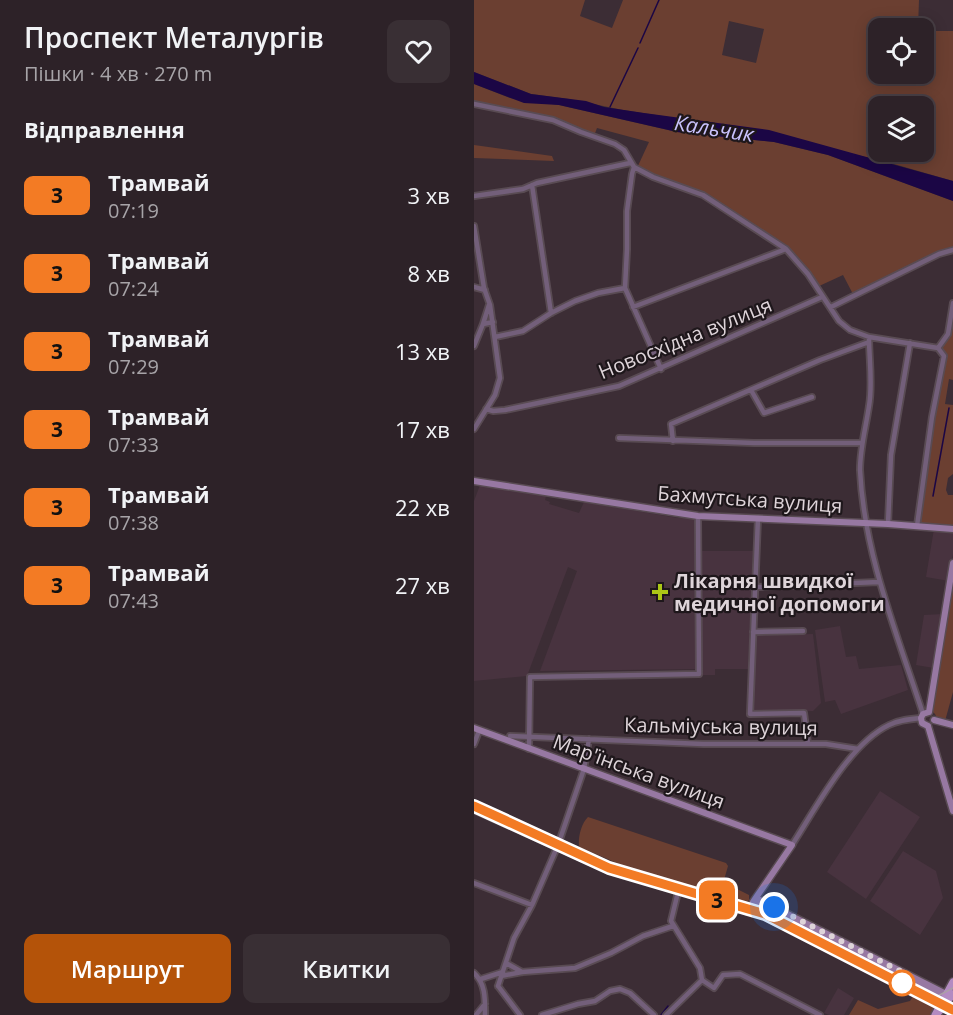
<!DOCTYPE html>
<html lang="uk">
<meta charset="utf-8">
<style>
body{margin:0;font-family:"Open Sans",sans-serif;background:#392f34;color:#f1f3f6;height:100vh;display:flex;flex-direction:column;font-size:22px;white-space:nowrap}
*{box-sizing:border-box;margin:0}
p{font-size:20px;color:#a7a4a8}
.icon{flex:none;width:33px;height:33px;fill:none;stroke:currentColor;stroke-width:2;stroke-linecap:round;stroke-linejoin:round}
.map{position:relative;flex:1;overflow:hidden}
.side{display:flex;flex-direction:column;background:#2d2228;width:474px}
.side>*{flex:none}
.badge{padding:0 12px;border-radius:9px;font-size:21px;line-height:39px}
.buttons{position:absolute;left:394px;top:18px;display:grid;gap:12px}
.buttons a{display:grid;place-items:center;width:66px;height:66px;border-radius:12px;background:#2d2228;box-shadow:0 3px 15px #0003,0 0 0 2px #483f45;font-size:30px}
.you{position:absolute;width:30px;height:30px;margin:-15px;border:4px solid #fff;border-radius:50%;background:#1a73e8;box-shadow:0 0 0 9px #1a73e833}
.map>.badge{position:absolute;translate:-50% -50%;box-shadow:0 0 0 3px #fff}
h2{padding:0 24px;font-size:22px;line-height:54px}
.round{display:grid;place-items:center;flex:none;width:63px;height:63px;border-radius:12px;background:#392f34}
.head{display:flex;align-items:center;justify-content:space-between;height:102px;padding:0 24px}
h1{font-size:28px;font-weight:600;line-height:45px}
.cta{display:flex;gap:12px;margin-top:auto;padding:12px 24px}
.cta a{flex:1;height:69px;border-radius:12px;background:#b45309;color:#fff;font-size:24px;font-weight:600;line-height:69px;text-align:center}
.cta a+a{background:#392f34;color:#f1f3f6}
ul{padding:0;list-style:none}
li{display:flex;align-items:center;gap:18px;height:78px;padding:0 24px}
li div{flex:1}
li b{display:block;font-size:22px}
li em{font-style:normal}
li .badge{min-width:66px;font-weight:700;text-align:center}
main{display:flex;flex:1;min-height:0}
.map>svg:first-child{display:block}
.built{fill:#48333f}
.green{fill:#6b3f31;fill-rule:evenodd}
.water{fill:#1b0645}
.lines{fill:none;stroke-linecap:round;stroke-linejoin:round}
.stream{stroke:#1b0645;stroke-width:1.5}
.street-casing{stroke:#594b53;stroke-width:8}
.secondary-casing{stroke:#594b53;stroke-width:9}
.primary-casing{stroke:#594b53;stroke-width:10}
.street{stroke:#735f7a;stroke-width:4.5}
.secondary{stroke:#9778a2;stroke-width:6}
.primary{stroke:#b38bc1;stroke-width:7}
.tram{stroke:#aba0a6;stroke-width:1.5}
.line-casing{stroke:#fff;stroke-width:14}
.line{stroke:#f37b24;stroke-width:9}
.walk{stroke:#ded4d9;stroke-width:6;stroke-dasharray:0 10.8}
.poi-dot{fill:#abc716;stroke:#1e171b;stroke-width:2}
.stop-dot{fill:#fff;stroke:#f37b24;stroke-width:3}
.labels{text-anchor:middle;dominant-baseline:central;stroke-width:4.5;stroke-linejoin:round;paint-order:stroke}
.street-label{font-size:20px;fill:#ded4d9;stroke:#1e171b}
.poi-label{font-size:20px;font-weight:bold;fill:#ded4d9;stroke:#1e171b;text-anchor:start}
.water-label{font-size:21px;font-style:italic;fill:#c9c2fd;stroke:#1e171b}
</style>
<main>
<section class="side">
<div class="head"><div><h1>Проспект Металургів</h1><p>Пішки · 4 хв · 270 m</p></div><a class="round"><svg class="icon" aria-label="heart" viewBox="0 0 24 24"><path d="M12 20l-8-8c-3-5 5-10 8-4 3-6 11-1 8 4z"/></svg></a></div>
<h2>Відправлення</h2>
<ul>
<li><span class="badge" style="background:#f37b24;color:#111">3</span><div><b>Трамвай</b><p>07:19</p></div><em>3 хв</em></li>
<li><span class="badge" style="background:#f37b24;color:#111">3</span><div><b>Трамвай</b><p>07:24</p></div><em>8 хв</em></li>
<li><span class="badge" style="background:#f37b24;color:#111">3</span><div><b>Трамвай</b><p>07:29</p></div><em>13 хв</em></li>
<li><span class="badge" style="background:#f37b24;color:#111">3</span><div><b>Трамвай</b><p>07:33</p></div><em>17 хв</em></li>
<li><span class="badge" style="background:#f37b24;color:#111">3</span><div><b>Трамвай</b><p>07:38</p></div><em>22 хв</em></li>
<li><span class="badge" style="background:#f37b24;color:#111">3</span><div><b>Трамвай</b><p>07:43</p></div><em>27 хв</em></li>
</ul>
<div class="cta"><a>Маршрут</a><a>Квитки</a></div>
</section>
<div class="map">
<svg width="479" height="1015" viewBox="0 0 479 1015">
<rect width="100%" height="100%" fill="#3c2d35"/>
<path class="built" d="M6 485 72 496 71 500 76 502 75 504 105 513 110 502 204 518H221V551H279L274 669H241V675H229V669L66 671 103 571 94 567 53 676 0 681V501Z
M460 529 479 530V554L475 581 452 577Z
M469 614 460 668 442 665 450 615Z
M366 626 372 657 382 656 385 669 427 665 434 690 367 714 361 700 351 702 341 630Z
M339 634 347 703 339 711 279 710 281 635Z
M406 791 446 817 392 899 353 872Z
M429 851 462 871 469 898 446 935 396 901Z
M364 988 380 998 370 1015H355L350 1013Z"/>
<path class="green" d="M0 0H111L106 16 138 28 149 0H445L444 28H405V74H450V31H479V181L413 162 261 127 149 110 95 99 57 94 0 72ZM255 21 290 29 282 63 248 55ZM405 106H450V152H405Z
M0 84 36 98 85 105 203 132 300 142 354 155 479 201V250L472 251 380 296 369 275 343 287 320 256 245 204 163 168 175 142 123 128 120 136 79 120 0 104Z
M0 145 78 156 80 161 0 158Z
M479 303V380L475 379 471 404 479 405V474L474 478 472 490 474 495H479V527L443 524 470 356 464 348 470 340Z
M479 574V692L471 721 463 718 461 714 457 710Z
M114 817 252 863 254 866 250 880 251 883 275 895V900L271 904 157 869 105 847C104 837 107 824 114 817Z
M441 993 460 1004V1009L456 1015H375L384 1000 404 1009 436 1001Z"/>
<path class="water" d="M0 72 57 94 112 101 130 107 170 113 295 130 479 181V201L354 155 300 142 203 132 85 105 50 103 0 84Z"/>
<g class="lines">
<path class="stream" d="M166 43 185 0
M136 107 164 48
M459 496 475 408
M187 1015 194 1006"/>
<defs>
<path id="street" d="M0 104 79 120 107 132 141 144 150 150 160 167 179 177 229 195 312 249 334 274 365 321 376 330 395 337 464 348
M160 167 158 174 153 211V249L151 288 187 369
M58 185 77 313
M0 196 49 189 63 183 156 163
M0 226 10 288 16 305 26 378 21 395 0 429
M0 287 11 290
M15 305 9 324 19 322
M159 307 312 249
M357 307 465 254 479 250
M21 337 49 331 77 313 101 301 124 293 151 288
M395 337C395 359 399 384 395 406 392 427 386 448 386 470 390 554 423 634 449 714
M0 346 9 324
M464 348 474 334 479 303
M277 390 290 413 338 397
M12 409 19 411 31 410 145 386 348 297
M145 438 280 443H388
M199 441 197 424 346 360 395 342
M284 518 276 714 330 713 334 744
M414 524 417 455 436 343
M443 526 458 417 470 356 464 348
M281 587 405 582
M279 632 329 631
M36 736 229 744H352L384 749
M0 744 5 731
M55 749 56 677 225 674 224 516
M0 810 134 870 271 911 273 912 279 902
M318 845C342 808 375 744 415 725 425 720 436 719 447 718
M0 883 58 905
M204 892 197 921 226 968 228 980 240 988 249 975 266 974 346 1015
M32 963 48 972
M0 973C12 984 11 1000 11 1015
M27 976 48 972 101 968 137 953 169 936 199 926
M7 979 29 972
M24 986 40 938 58 905 84 845 110 769 115 739
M24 986 46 1015
M2 1015 11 1004
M68 1015 104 1004 121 1001 136 991 146 989 156 993 180 1015
M192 1015 228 980"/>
<path id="secondary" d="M0 481 224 516 414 524 479 529
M455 712 479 563
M460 720 479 725
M454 726 479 811
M454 726 448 723 447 718 449 714 455 712
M0 728 318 845 279 902 474 1001
M282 898 474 995"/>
<path id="primary" d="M464 1013 479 994
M461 1015 479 982"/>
</defs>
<use href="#street" class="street-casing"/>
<use href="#secondary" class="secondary-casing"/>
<use href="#primary" class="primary-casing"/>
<use href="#street" class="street"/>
<use href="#secondary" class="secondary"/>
<use href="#primary" class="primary"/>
<path class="tram" d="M0 808 135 869 287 915 451 996 479 1013
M451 996 462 997 479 988"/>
</g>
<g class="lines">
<defs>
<path id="line" d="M0 806 135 868 291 914 479 1010"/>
</defs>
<use href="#line" class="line-casing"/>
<use href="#line" class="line"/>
<path class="walk" d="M300 907 432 974 428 983"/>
</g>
<path class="poi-dot" d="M183 583h6v6h6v6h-6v6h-6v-6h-6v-6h6z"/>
<circle class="stop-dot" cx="428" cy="983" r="12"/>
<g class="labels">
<g class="street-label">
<text transform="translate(211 338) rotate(-22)">Новосхідна вулиця</text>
<text transform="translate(276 499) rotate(4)">Бахмутська вулиця</text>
<text transform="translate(247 726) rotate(1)">Кальміуська вулиця</text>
<text transform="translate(165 771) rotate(20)">Мар'їнська вулиця</text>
</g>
<g class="poi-label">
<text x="200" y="580">Лікарня швидкої<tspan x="200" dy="23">медичної допомоги</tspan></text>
</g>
<g class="water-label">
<text transform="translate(240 128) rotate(9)">Кальчик</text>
</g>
</g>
</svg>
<div class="buttons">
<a><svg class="icon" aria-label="locate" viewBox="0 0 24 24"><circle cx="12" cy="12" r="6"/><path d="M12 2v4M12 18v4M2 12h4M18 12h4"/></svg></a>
<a><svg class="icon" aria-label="layers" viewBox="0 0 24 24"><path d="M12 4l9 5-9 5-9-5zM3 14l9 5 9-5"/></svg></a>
</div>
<div class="you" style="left:300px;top:907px"></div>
<b class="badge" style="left:243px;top:900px;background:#f37b24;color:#111">3</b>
</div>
</main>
